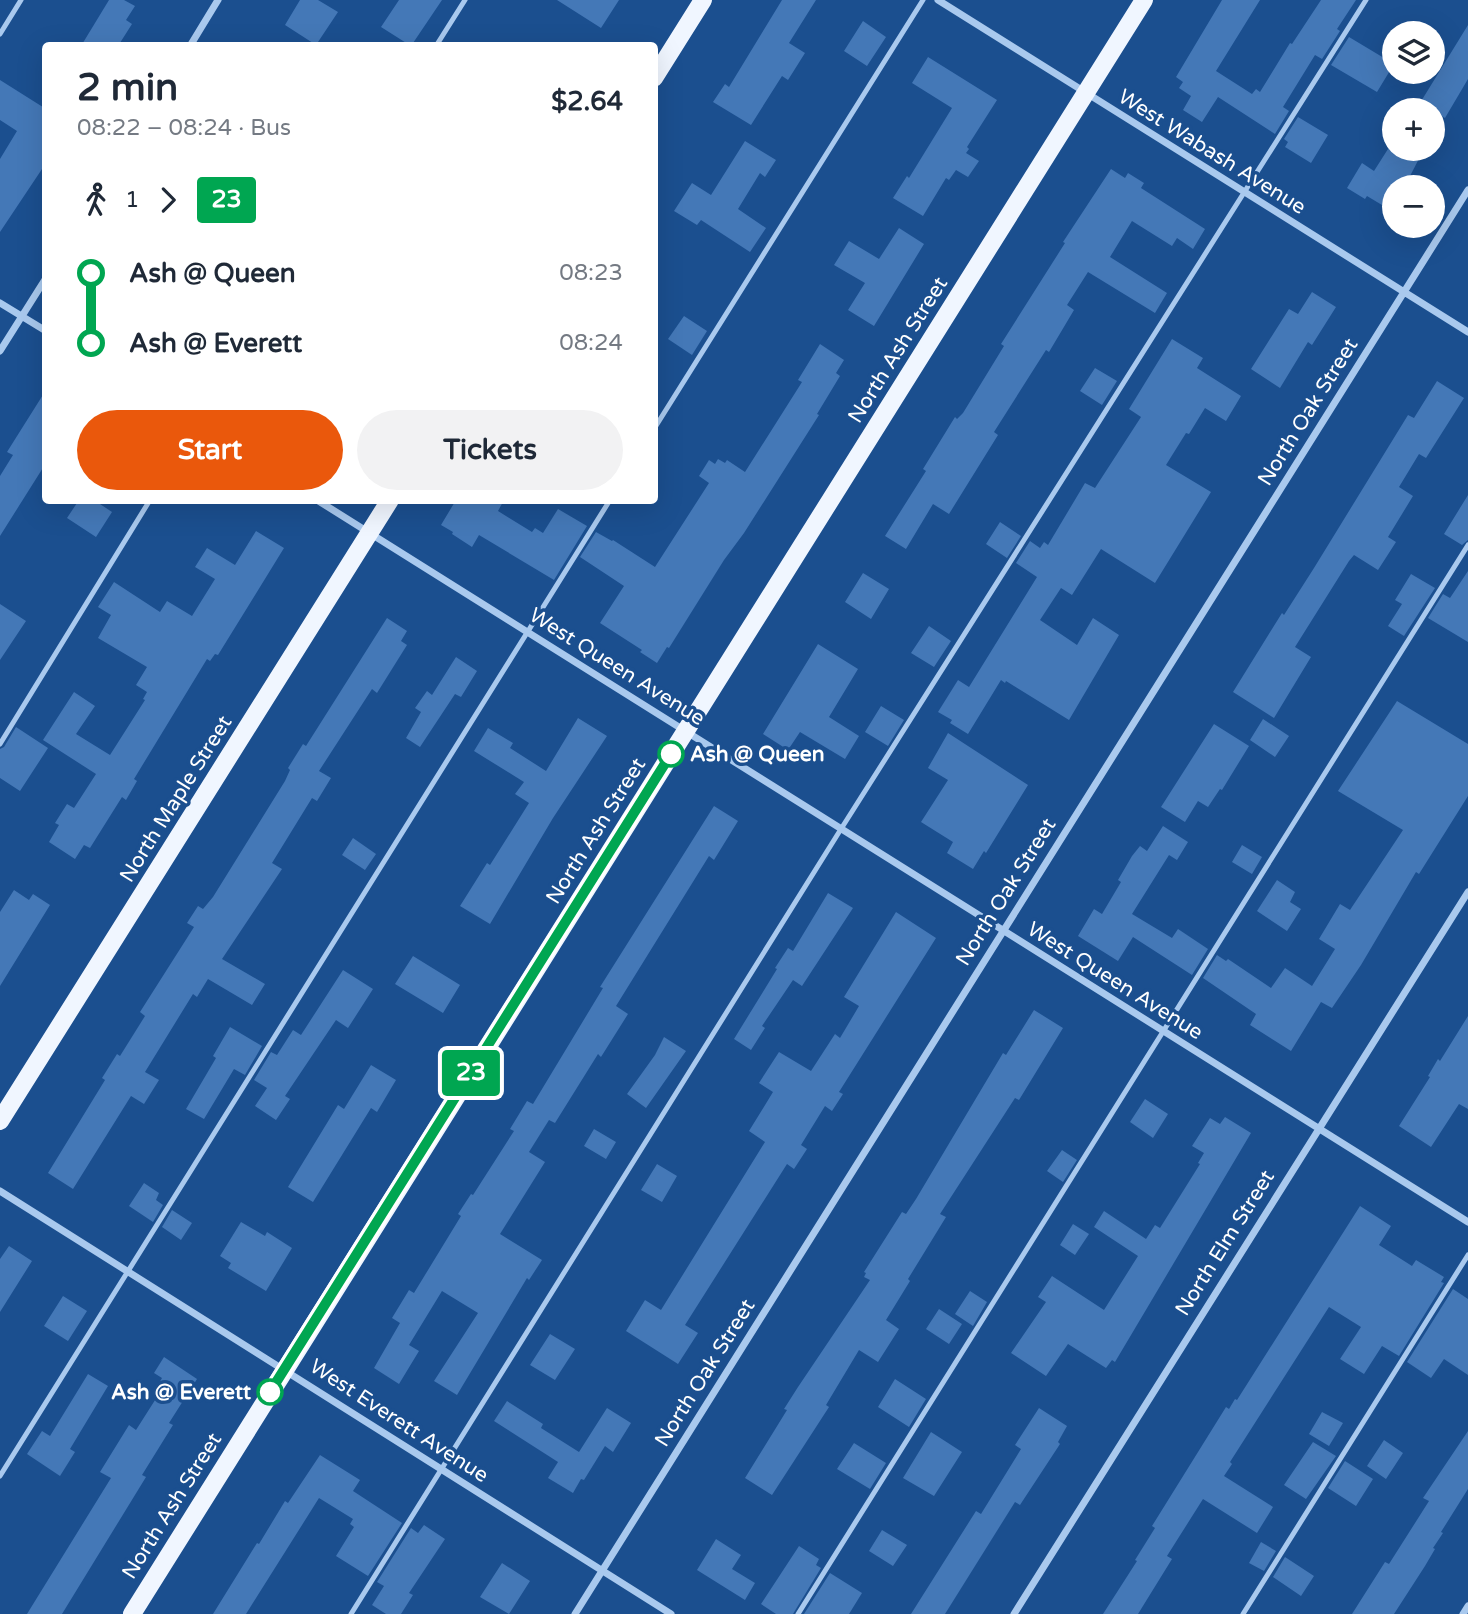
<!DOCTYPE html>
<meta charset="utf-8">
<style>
body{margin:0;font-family:"Varela Round",sans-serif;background:#f2f2f3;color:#1f2937;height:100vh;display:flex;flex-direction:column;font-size:26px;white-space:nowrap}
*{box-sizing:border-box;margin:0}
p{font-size:23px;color:#747a83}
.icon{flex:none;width:38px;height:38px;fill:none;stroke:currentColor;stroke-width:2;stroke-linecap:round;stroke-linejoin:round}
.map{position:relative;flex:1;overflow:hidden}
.drawer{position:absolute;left:42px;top:42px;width:616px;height:462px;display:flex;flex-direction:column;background:#fff;border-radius:7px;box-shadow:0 7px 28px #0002}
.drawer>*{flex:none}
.badge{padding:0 14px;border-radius:5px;font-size:24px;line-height:46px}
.controls{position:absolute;left:1382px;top:21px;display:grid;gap:14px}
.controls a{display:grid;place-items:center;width:63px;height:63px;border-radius:50%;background:#fff;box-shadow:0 7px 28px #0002;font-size:35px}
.map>.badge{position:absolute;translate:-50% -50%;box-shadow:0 0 0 4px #fff}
.legs{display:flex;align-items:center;gap:10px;height:77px;padding:0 35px;font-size:23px}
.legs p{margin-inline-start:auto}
.summary{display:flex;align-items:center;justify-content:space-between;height:119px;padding:0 35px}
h1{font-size:38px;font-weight:700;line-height:52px}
.cta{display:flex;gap:14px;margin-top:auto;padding:14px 35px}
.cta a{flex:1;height:80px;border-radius:42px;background:#ea580c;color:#fff;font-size:28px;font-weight:700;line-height:80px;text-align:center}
.cta a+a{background:#f2f2f3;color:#1f2937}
ul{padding:0 35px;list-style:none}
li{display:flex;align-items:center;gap:24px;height:70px;font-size:26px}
li i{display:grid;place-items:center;width:10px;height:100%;margin:0 9px;background:currentColor}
li i::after{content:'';width:18px;height:18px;margin:-9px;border:5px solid;border-radius:50%;background:#fff}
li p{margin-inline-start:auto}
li:first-child i{background:linear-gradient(#0000 50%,currentColor 0)}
li:last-child i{background:linear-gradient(currentColor 50%,#0000 0)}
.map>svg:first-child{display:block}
.building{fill:#4478b7}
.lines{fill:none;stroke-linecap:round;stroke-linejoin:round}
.service{stroke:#a9c9ee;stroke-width:5}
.minor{stroke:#a9c9ee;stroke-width:7}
.primary{stroke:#f0f6ff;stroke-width:18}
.line-1-casing{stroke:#fff;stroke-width:16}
.line-1{stroke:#00a651;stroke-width:10}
.stop-1-dot{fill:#fff;stroke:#00a651;stroke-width:3.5}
.labels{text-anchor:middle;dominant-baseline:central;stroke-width:7;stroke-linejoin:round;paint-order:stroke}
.street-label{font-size:21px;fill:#fff;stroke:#1b4f8f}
.stop-label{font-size:21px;font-weight:bold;fill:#fff;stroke:#1b4f8f;text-anchor:start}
</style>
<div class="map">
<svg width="1468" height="1614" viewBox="0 0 1468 1614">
<rect width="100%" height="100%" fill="#1b4f8f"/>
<path class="building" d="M109 0H124L135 6 126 20 132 24 118 46H81Z
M300 0H318L338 12 316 45 285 25Z
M399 0H442L411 46 381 27Z
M557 0H619L601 28Z
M782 0H816L789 43 805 53 788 80 782 76 751 125 713 102 725 84 729 87Z
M1222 0H1260L1216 71 1252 94 1256 89 1260 92 1290 43 1292 44 1321 0H1356L1337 29 1340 31 1322 59 1315 55 1283 107 1289 111 1275 134 1218 97 1202 122 1183 110 1191 96 1179 88 1183 82 1176 77Z
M863 21 886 37 867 66 844 51Z
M1468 25V79L1445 118 1420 103Z
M1349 37 1394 64 1377 92 1331 65Z
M928 57 997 100 967 147 969 149 966 153 979 161 968 177 956 170 949 180 946 178 923 216 893 198 907 176 909 178 952 108 912 83Z
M0 80 46 109V163L0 232V159L17 131 0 120Z
M1298 117 1328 135 1311 163 1285 147 1288 142 1284 139Z
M1395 138V149H1424L1409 178 1406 177 1400 187H1395V196L1387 208 1367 196 1365 199 1347 188 1362 163 1374 171Z
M745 141 776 160 765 177 760 173 738 209 766 228 750 252 701 220 697 225 674 211 692 183 711 195Z
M1111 169 1125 178 1128 173 1144 183 1141 188 1205 229 1193 249 1177 238 1172 246 1132 221 1110 257 1167 293 1155 313 1088 272 1067 305 1074 310 1049 352 1046 350 994 432 998 435 949 514 933 504 906 549 885 536 926 471 923 469 955 417 957 419 963 413 1004 346 1001 344 1065 243 1063 242Z
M899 228 924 244 874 326 848 310 865 283 834 265 849 241 879 259Z
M1312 292 1336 307 1312 345 1308 342 1280 388 1251 369 1289 309 1298 314Z
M684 316 707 331 692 355 668 339Z
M1172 339 1203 358 1197 368 1241 396 1226 421 1205 408 1189 434 1186 433 1166 465 1211 492 1155 583 1101 549 1072 595 1061 588 1040 620 1077 645 1093 618 1119 635 1069 720 1006 681 1005 683 1001 680 968 734 950 723 952 720 938 712 958 680 969 687 1037 577 1016 563 1030 541 1040 548 1044 542 1048 545 1085 483 1095 488 1141 417 1129 409Z
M820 344 844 360 836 373 840 376 817 414 819 415 744 533 724 560 669 648 667 647 657 663 640 652 642 650 600 623 624 586 580 557 596 532 612 541 613 540 655 567 709 483 699 476 709 460 715 464 718 459 725 463 727 460 745 472 802 382 798 380Z
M1095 368 1117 381 1102 405 1080 391Z
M1437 381 1464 398 1426 458 1419 454 1399 487 1413 496 1388 537 1396 542 1378 570 1354 555 1349 561 1295 647 1311 657 1274 718 1233 692 1282 613 1284 615 1314 568 1408 415 1414 418Z
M46 390V463L0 536V476L13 455 7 452Z
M1468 495V540L1462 545 1444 534Z
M79 500H94L112 512 96 537 67 518Z
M456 500H504L498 511 532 532 535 528 543 533 558 509 587 526 554 580 479 535 472 547 452 534 453 532 441 525Z
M1000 522 1021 536 1007 558 986 544Z
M256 531 284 548 218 655 215 654 210 661 207 659 134 779 137 781 126 800 122 797 90 848 84 845 75 859 49 842 59 825 55 823 67 804 74 808 96 774 43 740 74 692 95 706 76 734 110 755 145 700 143 699 147 692 136 685 147 667 98 638 111 615 98 607 114 582 160 612 167 601 192 616 215 579 195 567 207 548 235 565Z
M1468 571V642L1428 618 1443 594 1450 598Z
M863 573 889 589 871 619 845 602Z
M1411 574 1435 588 1404 636 1388 626 1402 604 1395 600Z
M0 604 26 621 0 660Z
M387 618 407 631 401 641 407 645 377 693 372 689 319 771 331 778 317 801 312 798 272 863 282 869 222 959 265 984 252 1005 208 979 197 997 193 994 145 1072 159 1080 144 1104 131 1096 73 1189 48 1173 105 1080 102 1078 117 1054 120 1056 145 1016 140 1012 194 927 187 923 198 906 203 909 213 897 285 781 290 770 288 768 303 744 306 746Z
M929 626 951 641 934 667 911 653Z
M818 644 858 669 829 717 859 736 845 759 800 732 788 750 763 734Z
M456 657 477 671 461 697 455 694 420 747 406 738 421 712 415 708 427 691 432 695Z
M1397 701 1468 744V796L1419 874 1416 872 1361 965 1332 1008 1321 1002 1291 1051 1250 1025 1256 1014 1203 978 1217 955 1226 961 1228 959 1271 988 1285 968 1312 986 1335 949 1319 939 1340 904 1350 910 1403 830 1338 791Z
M881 706 904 720 888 746 865 732Z
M578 718 607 736 553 818 490 924 460 906 487 863 490 865 529 803 515 794 524 782 474 751 488 728 513 743 510 748 546 771Z
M1263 719 1289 736 1275 757 1250 740Z
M1214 724 1249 746 1222 790 1220 789 1208 807 1198 801 1185 822 1161 807Z
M16 727 48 748 20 791 0 778V749L4 747Z
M948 733 1028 785 986 853 984 851 973 869 947 853 953 842 921 822 948 780 928 768Z
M714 806 738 821 714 860 709 856 616 1006 628 1014 601 1057 598 1054 555 1123 549 1120 529 1152 545 1162 500 1234 542 1260 529 1280 527 1278 457 1395 434 1381 478 1313 442 1291 409 1345 419 1351 399 1384 374 1368 400 1323 392 1318 409 1290 414 1293 461 1216 458 1214 471 1194 473 1195 514 1131 510 1129 527 1101 533 1104 603 988 600 987Z
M1163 826 1188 842 1177 860 1169 855 1132 914 1172 938 1178 929 1208 949 1192 975 1133 937 1118 961 1078 936 1094 909 1102 914 1121 882 1118 880 1132 856 1140 846 1147 851Z
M353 838 376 854 365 870 342 855Z
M1242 845 1262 857 1252 874 1232 862Z
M1277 880 1295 892 1290 902 1301 909 1287 931 1257 911Z
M14 890 29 900 33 894 50 905 0 986V912Z
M828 893 853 908 802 986 793 980 762 1026 765 1028 751 1050 734 1039 777 969 775 968 788 948 793 951Z
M896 912 936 938 839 1092 843 1094 832 1111 825 1106 801 1145 807 1149 794 1169 787 1164 685 1325 698 1333 678 1364 626 1331 645 1300 661 1310 765 1142 749 1131 773 1092 759 1083 779 1052 811 1071 835 1034 840 1038 859 1006 844 997Z
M413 956 460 985 443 1013 395 984Z
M343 970 373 989 348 1028 336 1020 285 1096 290 1099 276 1120 255 1106 267 1088 254 1080 271 1052 277 1055 293 1030 301 1035Z
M1034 1010 1063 1028 1019 1100 1015 1098 940 1214 946 1217 908 1279 910 1281 886 1320 899 1329 878 1362 859 1350 826 1405 829 1407 772 1495 745 1478 787 1410 784 1409 798 1387 870 1280 864 1277 866 1273 864 1272 902 1212 906 1214 916 1199 1003 1053 1006 1055Z
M1468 1016V1109L1459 1104 1431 1147 1399 1126 1430 1077 1428 1076 1438 1059 1440 1061Z
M230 1027 262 1046 245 1075 234 1069 204 1119 186 1109 216 1058 213 1056Z
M664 1037 686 1051 646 1108 627 1094 655 1055Z
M371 1065 396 1080 377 1112 371 1108 313 1202 288 1187 338 1105 344 1109Z
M1145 1099 1168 1114 1153 1138 1130 1122Z
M1225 1117 1251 1133 1115 1362 1112 1360 1106 1368 1068 1344 1046 1376 1011 1353 1046 1302 1038 1297 1052 1276 1104 1310 1138 1256 1094 1227 1104 1211 1146 1239 1155 1225 1160 1228 1200 1164 1198 1163 1204 1153 1192 1146 1210 1118 1220 1124Z
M594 1129 616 1142 606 1159 584 1146Z
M1062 1150 1077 1160 1063 1182 1047 1171Z
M657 1164 677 1176 662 1202 641 1190Z
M144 1183 159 1193 156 1200 163 1205 153 1222 129 1206Z
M1360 1206 1391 1226 1379 1245 1412 1266 1416 1260 1444 1277 1441 1282 1444 1283 1399 1356 1382 1346 1364 1374 1340 1359 1361 1327 1329 1307 1230 1462 1232 1464 1224 1476 1273 1507 1257 1533 1203 1499 1167 1556 1172 1559 1138 1614H1103L1137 1561 1135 1560 1155 1528 1152 1526 1226 1407 1229 1409 1235 1399 1237 1400Z
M172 1210 192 1223 181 1240 162 1227Z
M241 1222 265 1236 267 1232 292 1248 266 1291 228 1268 231 1263 220 1256Z
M1073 1224 1089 1234 1075 1255 1060 1245Z
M9 1246 32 1261 0 1312V1259Z
M1453 1289 1468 1299V1375L1444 1359 1431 1378 1407 1362Z
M970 1291 987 1302 973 1326 955 1314Z
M63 1296 87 1311 68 1341 44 1326Z
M939 1309 962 1324 949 1344 926 1329Z
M550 1334 575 1349 555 1380 530 1365Z
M164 1357 197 1379 169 1423 173 1425 142 1475 146 1477 62 1614H27L111 1478 100 1472 129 1425 136 1430 157 1397 153 1394 162 1378 154 1373Z
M88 1374 108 1386 70 1449 75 1452 60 1476 27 1454 42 1431 50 1436Z
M895 1379 926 1399 909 1427 878 1407Z
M507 1401 543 1424 541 1428 579 1452 607 1408 631 1423 613 1452 605 1446 584 1480 581 1479 573 1493 548 1478 558 1462 494 1421Z
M1039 1408 1067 1426 1058 1442 1060 1444 1020 1505 1015 1502 945 1614H911L976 1511 981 1514 1021 1449 1015 1445Z
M1322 1412 1343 1423 1329 1446 1309 1434Z
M1468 1431V1489L1441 1532 1443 1533 1433 1548 1435 1549 1425 1566 1394 1614H1352L1385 1562 1389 1564 1429 1501 1423 1498Z
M931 1432 962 1452 934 1496 903 1478Z
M1384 1440 1403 1453 1386 1479 1367 1466Z
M1313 1442 1336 1456 1306 1499 1284 1485Z
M854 1443 886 1463 870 1489 837 1469Z
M320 1455 360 1480 353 1491 402 1523 368 1576 336 1556 354 1527 350 1524 353 1519 319 1498 246 1614H213L257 1543 259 1544 285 1501 288 1503Z
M1345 1461 1373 1479 1356 1506 1328 1488Z
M424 1525 445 1539 409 1593 413 1595 401 1614H386L372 1605 384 1586 377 1582 411 1528 418 1533Z
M882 1530 907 1545 893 1566 869 1551Z
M716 1539 741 1555 732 1569 755 1583 745 1600 697 1570Z
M1261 1542 1276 1551 1264 1571 1249 1563Z
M799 1546 819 1559 816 1565 821 1568 793 1614H776L761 1604Z
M1285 1557 1314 1576 1301 1596 1273 1577Z
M502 1563 530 1581 509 1614 480 1597Z
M830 1573 862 1593 849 1614H804Z"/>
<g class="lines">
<path class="service" d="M0 34 21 0
M436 46 465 0
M654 429 923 0
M0 744 150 500
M0 1476 610 500
M351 1614 841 829 1366 0
M798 1614 1468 545
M1243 1614 1468 1255"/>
<path class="minor" d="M938 0 1468 332
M190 46 218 0
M0 303 46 331
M0 351 46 278
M317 500 1468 1222
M0 1191 671 1614
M575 1614 1468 190
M1014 1614 1468 892
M1463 1614 1468 1606"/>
<path class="primary" d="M654 78 703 0
M0 1121 390 500
M132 1614 1144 0"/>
</g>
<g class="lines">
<defs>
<path id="line-1" d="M270 1392 671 754"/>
</defs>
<use href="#line-1" class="line-1-casing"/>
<use href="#line-1" class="line-1"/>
</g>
<g class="stop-1-dot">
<circle cx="671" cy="754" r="12"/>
<circle cx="270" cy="1392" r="12"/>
</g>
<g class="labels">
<g class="street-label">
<text transform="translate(1212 152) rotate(32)">West Wabash Avenue</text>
<text transform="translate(898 350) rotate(-58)">North Ash Street</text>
<text transform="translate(1308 412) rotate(-58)">North Oak Street</text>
<text transform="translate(617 667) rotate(32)">West Queen Avenue</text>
<text transform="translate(176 799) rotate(-58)">North Maple Street</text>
<text transform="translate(596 831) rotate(-58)">North Ash Street</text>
<text transform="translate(1006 892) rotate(-58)">North Oak Street</text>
<text transform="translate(1115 981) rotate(32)">West Queen Avenue</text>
<text transform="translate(1225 1243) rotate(-58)">North Elm Street</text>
<text transform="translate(705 1373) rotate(-58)">North Oak Street</text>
<text transform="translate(399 1421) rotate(33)">West Everett Avenue</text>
<text transform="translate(172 1506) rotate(-58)">North Ash Street</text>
</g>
<g class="stop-label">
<text x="690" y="754">Ash @ Queen</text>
<text x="251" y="1392" text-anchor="end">Ash @ Everett</text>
</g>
</g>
</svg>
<div class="controls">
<a><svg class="icon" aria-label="layers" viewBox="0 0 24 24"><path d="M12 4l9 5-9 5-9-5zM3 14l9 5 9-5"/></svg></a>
<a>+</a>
<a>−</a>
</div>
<b class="badge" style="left:471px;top:1073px;background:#00a651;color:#fff">23</b>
<section class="drawer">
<div class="summary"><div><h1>2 min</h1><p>08:22 – 08:24 · Bus</p></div><b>$2.64</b></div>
<div class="legs"><svg class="icon" aria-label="walk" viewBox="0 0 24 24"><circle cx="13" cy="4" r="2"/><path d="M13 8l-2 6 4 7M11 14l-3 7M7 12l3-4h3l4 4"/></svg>1<svg class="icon" aria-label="forward" viewBox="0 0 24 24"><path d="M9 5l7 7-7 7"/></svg><b class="badge" style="background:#00a651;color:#fff">23</b></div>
<ul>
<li><i style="color:#00a651"></i><b>Ash @ Queen</b><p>08:23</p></li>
<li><i style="color:#00a651"></i><b>Ash @ Everett</b><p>08:24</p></li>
</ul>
<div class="cta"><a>Start</a><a>Tickets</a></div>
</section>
</div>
